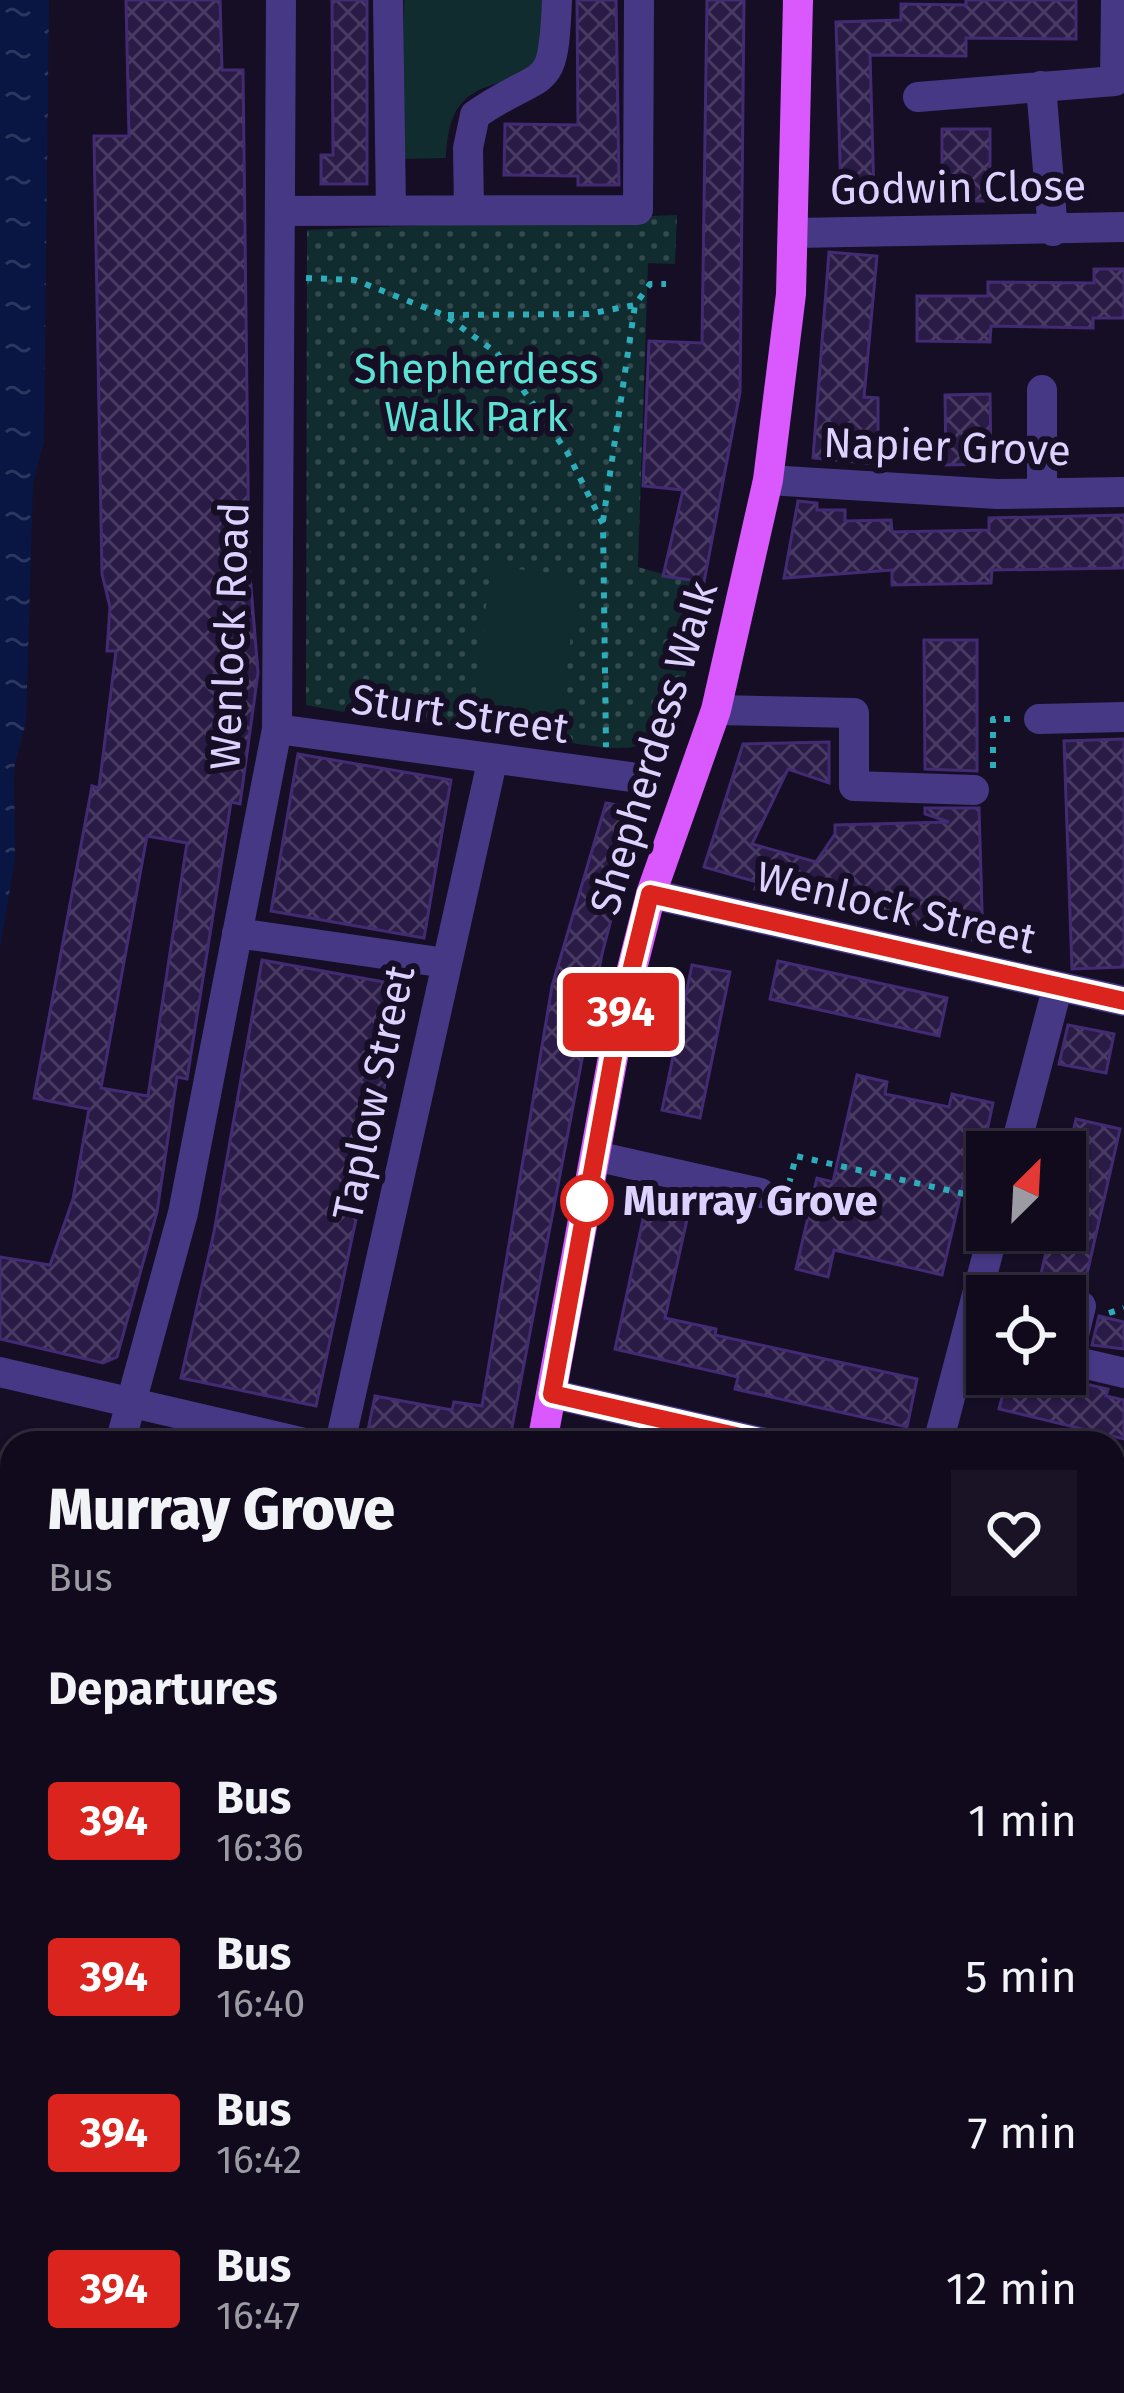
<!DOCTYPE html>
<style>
body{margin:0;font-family:"Fira Sans",sans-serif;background:#191325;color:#f1f3f6;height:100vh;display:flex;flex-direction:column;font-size:45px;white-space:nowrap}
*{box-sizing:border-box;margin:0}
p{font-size:39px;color:#9c9aa3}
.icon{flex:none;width:66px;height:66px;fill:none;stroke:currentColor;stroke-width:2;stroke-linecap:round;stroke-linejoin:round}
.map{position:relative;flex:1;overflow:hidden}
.details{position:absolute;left:0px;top:1431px;width:1125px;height:963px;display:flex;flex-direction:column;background:#100a1c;border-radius:36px 36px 0 0;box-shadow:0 3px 9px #0004,0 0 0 3px #302b3b}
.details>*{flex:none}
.badge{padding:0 24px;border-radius:9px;font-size:42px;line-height:78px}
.needle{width:78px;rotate:24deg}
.tools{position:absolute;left:966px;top:1131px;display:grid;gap:24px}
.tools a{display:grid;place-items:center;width:120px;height:120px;border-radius:0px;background:#100a1c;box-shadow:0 3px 9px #0004,0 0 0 3px #302b3b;font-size:60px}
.map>.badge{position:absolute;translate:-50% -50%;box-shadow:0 0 0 6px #fff}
h2{padding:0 48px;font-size:45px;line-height:108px}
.round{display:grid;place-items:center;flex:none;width:126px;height:126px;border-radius:0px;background:#191325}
.overview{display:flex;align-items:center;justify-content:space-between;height:204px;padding:0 48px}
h1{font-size:57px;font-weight:800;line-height:90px}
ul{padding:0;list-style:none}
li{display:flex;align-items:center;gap:36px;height:156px;padding:0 48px}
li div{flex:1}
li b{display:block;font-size:45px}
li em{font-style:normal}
li .badge{min-width:132px;font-weight:700;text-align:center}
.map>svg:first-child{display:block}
.grass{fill:url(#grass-dots)}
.garden{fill:#112c2f}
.water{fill:url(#water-ripples)}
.building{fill:url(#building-cross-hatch);stroke:#432b73;stroke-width:3;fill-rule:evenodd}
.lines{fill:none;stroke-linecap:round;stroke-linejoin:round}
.path{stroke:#2cadb9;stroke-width:6;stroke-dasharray:6 9;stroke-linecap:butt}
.minor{stroke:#463885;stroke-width:30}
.major{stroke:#d959ff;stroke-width:30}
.highway{stroke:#ff4d89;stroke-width:36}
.line-casing{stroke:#fff;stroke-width:27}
.line{stroke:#dc241f;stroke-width:18}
.stop-dot{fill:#fff;stroke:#dc241f;stroke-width:6}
.labels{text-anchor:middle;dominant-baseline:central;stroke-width:12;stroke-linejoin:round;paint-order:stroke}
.street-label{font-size:42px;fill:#ddd2ff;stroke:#150e25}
.park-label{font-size:42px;fill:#5be2d4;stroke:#150e25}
.stop-label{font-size:42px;font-weight:bold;fill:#ddd2ff;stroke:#150e25;text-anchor:start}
</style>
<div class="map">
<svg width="1124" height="2393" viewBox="0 0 1124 2393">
<defs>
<pattern id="grass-dots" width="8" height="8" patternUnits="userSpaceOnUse" patternTransform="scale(3)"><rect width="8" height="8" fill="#112c2f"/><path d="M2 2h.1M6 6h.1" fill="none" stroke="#334a4e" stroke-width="1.8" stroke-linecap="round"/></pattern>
<pattern id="water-ripples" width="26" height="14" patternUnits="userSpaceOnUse" patternTransform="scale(3)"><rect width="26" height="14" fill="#091643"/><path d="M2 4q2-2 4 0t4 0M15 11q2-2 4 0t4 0" fill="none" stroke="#2c375f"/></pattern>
<pattern id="building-cross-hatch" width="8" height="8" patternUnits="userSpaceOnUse" patternTransform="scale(3)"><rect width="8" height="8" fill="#291a46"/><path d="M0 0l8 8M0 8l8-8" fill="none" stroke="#483a62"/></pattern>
</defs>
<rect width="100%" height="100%" fill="#150e25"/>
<path class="grass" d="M677 215 675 264 648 263 638 567 705 586C696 619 684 712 661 734 645 749 626 748 606 748L408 719 399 704 353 699 344 712 306 705 307 230Z"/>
<path class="garden" d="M404 0H546L537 72C478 89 449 88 446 158L402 159Z
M491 566 578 576 560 727 473 716Z"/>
<path class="water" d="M0 0H49L44 441 33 484 26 722 14 768 15 858 0 948Z"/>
<path class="building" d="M126 0H220L222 70H243L249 562 258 673 240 804 231 802 187 1079 177 1077 157 1212 117 1357 103 1363 0 1339V1257L50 1265 73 1199 89 1109 34 1098 92 786 99 788 116 651H107L110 607 102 574 94 136H129ZM147 836 187 843 148 1096 101 1088Z
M332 0H367V184H321V155H333Z
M577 0H616L619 185H578V176L504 175 505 124 578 125Z
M707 0H744L740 392 704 582 663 576 683 490 643 486 649 341 702 343Z
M966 0H1076V39L966 38V56L870 55 874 195 841 196 836 22 901 20V4L966 5Z
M942 129H990V201H942Z
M829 252 877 256 864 397 878 398V464L813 458Z
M1094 269H1124V318H1093V328L991 326 990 342 917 341V296H988V282L1094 283Z
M990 394 991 464 946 465 945 395Z
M798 501 817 503V510H845V521L891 520 892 532 989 530V518L1124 515V568L992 570 991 583 892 585V570L784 578Z
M924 640H977V771L925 769Z
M1124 739V967L1072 969 1064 741Z
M829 742V783L788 769 752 844 816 862 835 834V825L949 822 925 814V808H979L983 943 835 903 755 889 757 882 704 867 743 744Z
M298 754 451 780 424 938 271 911Z
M606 803 640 809 602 954 509 1443H432L368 1430 375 1396 452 1410 454 1402 482 1406 552 986Z
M262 960 406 986 316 1406 181 1378 214 1232Z
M778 961 947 998 939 1036 770 999Z
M692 965 730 972 700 1118 662 1110Z
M1068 1025 1114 1034 1106 1073 1059 1064Z
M857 1075 887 1082 885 1094 949 1107 952 1094 993 1103 976 1182 964 1180 942 1275 834 1250 828 1277 796 1269 817 1178 833 1182Z
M1076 1119 1120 1129 1084 1287 1065 1296H1036L1051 1230H1065V1168Z
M646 1205 688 1215 665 1318 716 1329 715 1335 917 1379 907 1427 735 1389 738 1377 615 1349Z
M1099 1316 1124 1322V1349L1092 1345Z
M1008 1374 1080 1390 1081 1383 1108 1389 1106 1396 1124 1400V1439L999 1409Z"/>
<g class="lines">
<path class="path" d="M306 278 355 280 444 315 497 353 567 452 603 524 606 747
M448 315 588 314 635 305 650 284H666
M603 521 635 305
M993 768V719H1014
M789 1184 796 1156 987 1199
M1007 1289 1038 1296
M1109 1313 1124 1308
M0 2019 12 2024
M752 2393 754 2382"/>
<path class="minor" d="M388 0 391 211
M1041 86 1053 231
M918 97 1115 81 1116 0
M469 210 468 148 475 115C547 65 553 98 557 0
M280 211 638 210 639 0
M794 233 1124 227
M1042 390V493
M768 480 997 494 1124 492
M716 710 854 713V786L974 790
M1039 719 1124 717
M277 729 631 777
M651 894 1124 1001
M237 933 446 963
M1014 1152 1057 989
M595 1156 760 1193
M1065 1359 1124 1373
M1068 1360 1081 1306
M0 1372 305 1443
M552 1394 766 1443
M120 1443 183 1213 277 729 281 0
M340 1443 492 762
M938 1443 994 1230
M1113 1525 1124 1528
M0 1628 12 1631
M0 1886 12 1844
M0 1957 12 1966
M0 2112 12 2093
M1113 2363 1124 2369
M0 2372 12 2364
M630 2393 632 2382
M849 2393 852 2382
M1076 2393 1081 2382"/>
<path class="major" d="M542 1443 622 1008 651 894 716 710 768 480 791 294 798 0
M333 2393 335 2382"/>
<path class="highway" d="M0 2183 12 2196
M187 2382 198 2393"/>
</g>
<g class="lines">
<defs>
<path id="line" d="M766 1443 552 1394 622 1008 650 894 1124 1001"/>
</defs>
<use href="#line" class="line-casing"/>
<use href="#line" class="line"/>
</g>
<circle class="stop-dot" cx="587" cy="1201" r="24"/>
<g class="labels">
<g class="street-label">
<text transform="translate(958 188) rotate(-1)">Godwin Close</text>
<text transform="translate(947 447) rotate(2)">Napier Grove</text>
<text transform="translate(230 636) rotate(-88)">Wenlock Road</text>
<text transform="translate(460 714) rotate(8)">Sturt Street</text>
<text transform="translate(654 748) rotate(-73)">Shepherdess Walk</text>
<text transform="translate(896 908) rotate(13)">Wenlock Street</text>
<text transform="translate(374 1093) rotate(-78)">Taplow Street</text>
</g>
<g class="park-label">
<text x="476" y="369">Shepherdess<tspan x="476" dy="48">Walk Park</tspan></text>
</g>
<g class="stop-label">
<text x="623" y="1201">Murray Grove</text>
</g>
</g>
</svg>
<div class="tools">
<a><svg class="needle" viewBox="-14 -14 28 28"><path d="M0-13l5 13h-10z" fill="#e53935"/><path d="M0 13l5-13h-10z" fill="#9c9aa3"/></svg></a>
<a><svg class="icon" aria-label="locate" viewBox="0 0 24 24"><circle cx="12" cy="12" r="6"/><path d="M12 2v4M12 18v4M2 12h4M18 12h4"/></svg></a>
</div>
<b class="badge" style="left:621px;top:1012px;background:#dc241f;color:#fff">394</b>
<section class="details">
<div class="overview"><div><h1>Murray Grove</h1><p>Bus</p></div><a class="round"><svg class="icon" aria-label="heart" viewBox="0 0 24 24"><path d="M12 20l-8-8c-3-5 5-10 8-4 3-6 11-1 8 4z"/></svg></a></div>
<h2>Departures</h2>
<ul>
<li><span class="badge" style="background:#dc241f;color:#fff">394</span><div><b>Bus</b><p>16:36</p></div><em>1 min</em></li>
<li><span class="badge" style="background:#dc241f;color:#fff">394</span><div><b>Bus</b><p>16:40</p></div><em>5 min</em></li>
<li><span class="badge" style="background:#dc241f;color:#fff">394</span><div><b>Bus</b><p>16:42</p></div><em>7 min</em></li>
<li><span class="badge" style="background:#dc241f;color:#fff">394</span><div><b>Bus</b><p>16:47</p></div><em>12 min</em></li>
</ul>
</section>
</div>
